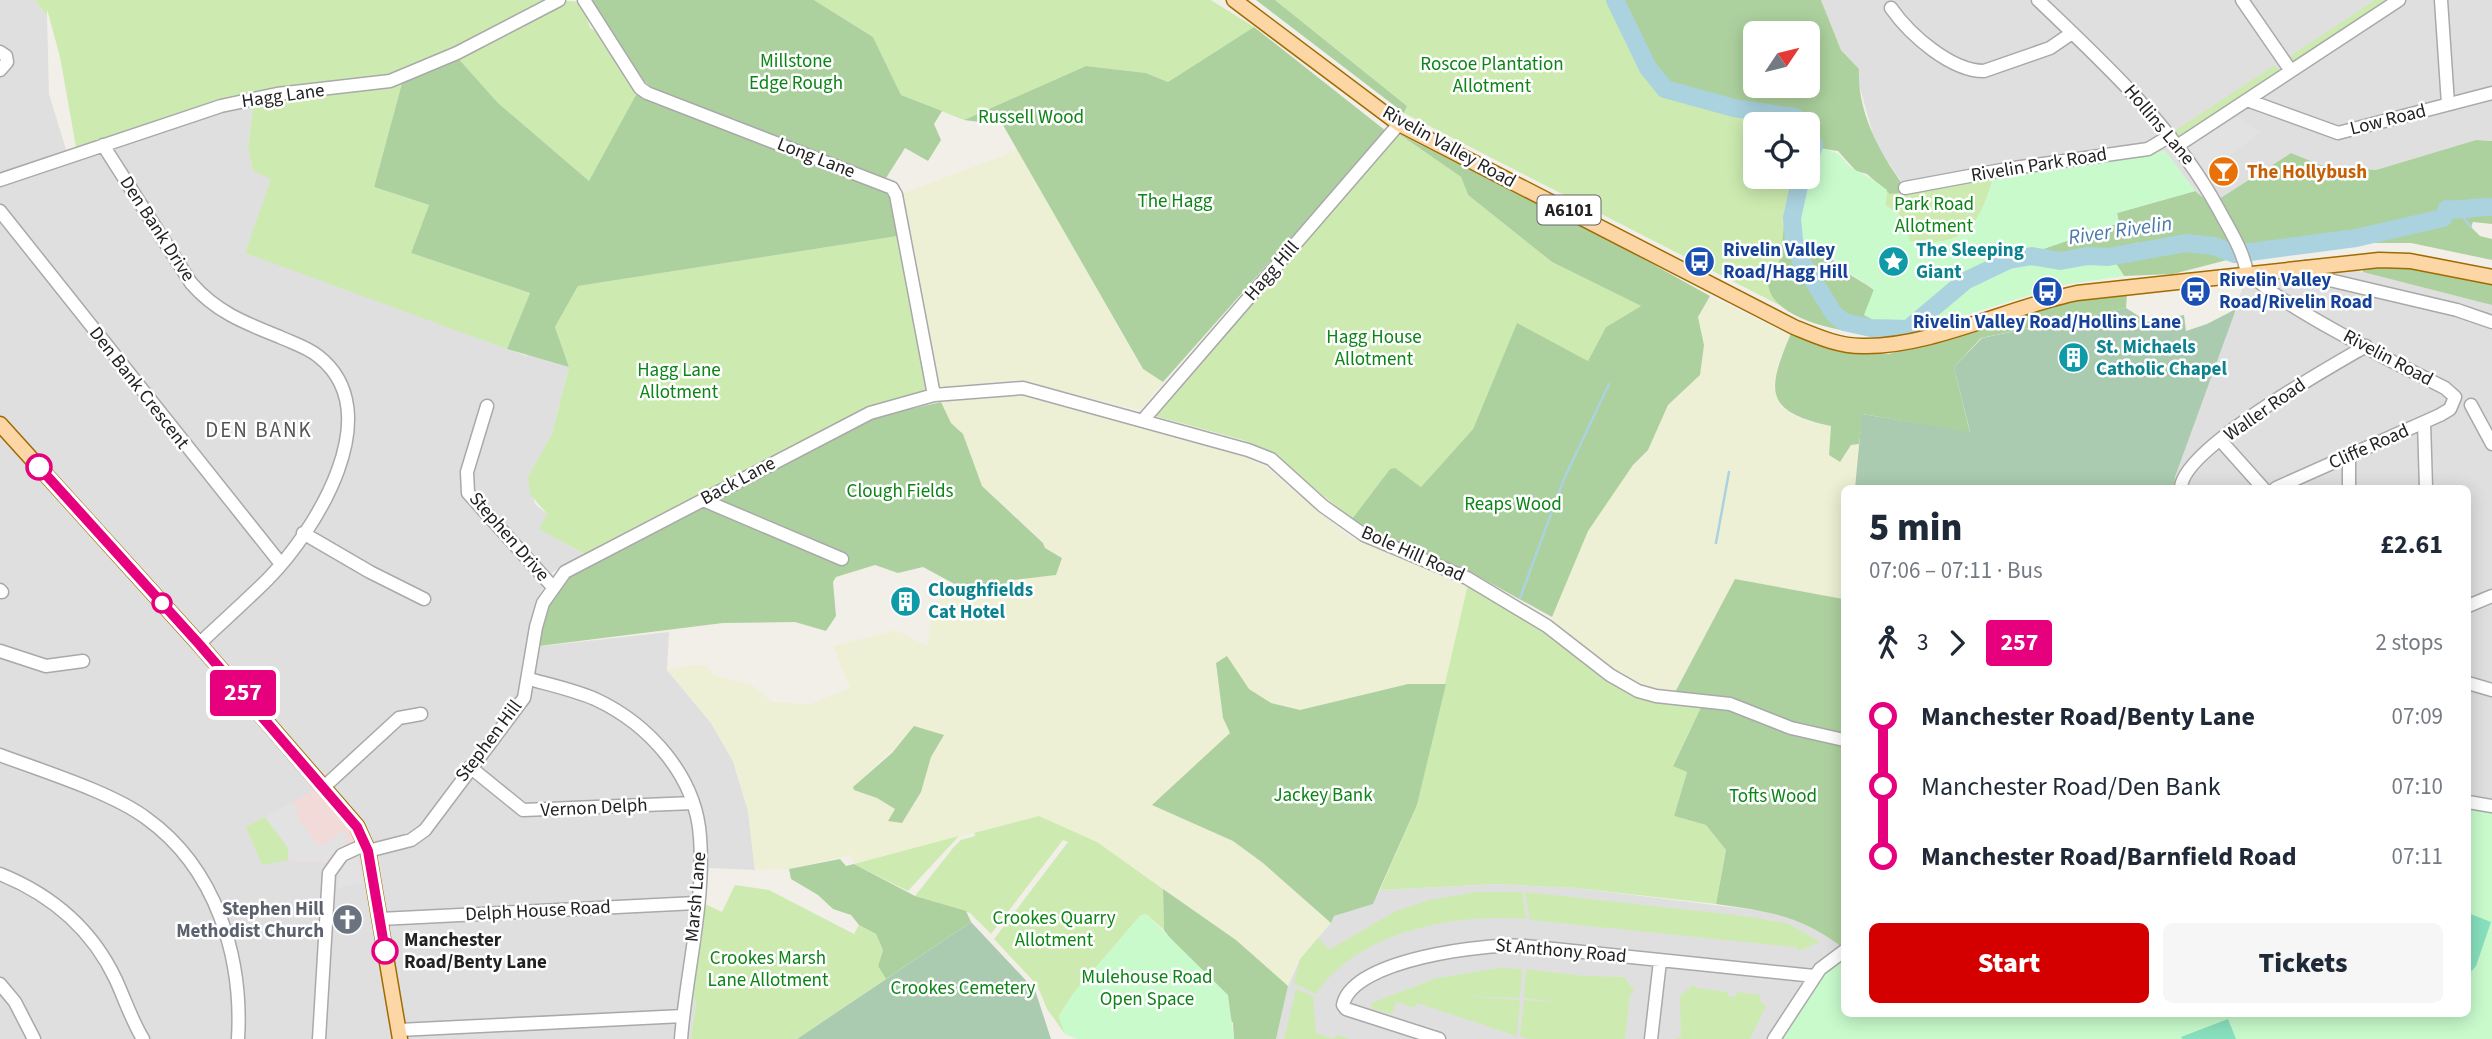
<!DOCTYPE html>
<meta charset="utf-8">
<style>
body{margin:0;font-family:"Source Sans 3",sans-serif;background:#f6f6f7;color:#1f2937;height:100vh;display:flex;flex-direction:column;font-size:26px;white-space:nowrap}
*{box-sizing:border-box;margin:0}
p{font-size:23px;color:#747a83}
.icon{flex:none;width:38px;height:38px;fill:none;stroke:currentColor;stroke-width:2;stroke-linecap:round;stroke-linejoin:round}
.map{position:relative;flex:1;overflow:hidden}
.side{position:absolute;left:1841px;top:485px;width:630px;height:532px;display:flex;flex-direction:column;background:#fff;border-radius:10px;box-shadow:0 4px 18px #0003}
.side>*{flex:none}
.badge{padding:0 14px;border-radius:5px;font-size:24px;line-height:46px}
.needle{width:46px;rotate:55deg}
.controls{position:absolute;left:1743px;top:21px;display:grid;gap:14px}
.controls a{display:grid;place-items:center;width:77px;height:77px;border-radius:10px;background:#fff;box-shadow:0 4px 18px #0003;font-size:35px}
.map>.badge{position:absolute;translate:-50% -50%;box-shadow:0 0 0 4px #fff}
.legs{display:flex;align-items:center;gap:10px;height:77px;padding:0 28px;font-size:23px}
.legs p{margin-inline-start:auto}
.head{display:flex;align-items:center;justify-content:space-between;height:119px;padding:0 28px}
h1{font-size:38px;font-weight:800;line-height:52px}
.cta{display:flex;gap:14px;margin-top:auto;padding:14px 28px}
.cta a{flex:1;height:80px;border-radius:10px;background:#d40000;color:#fff;font-size:28px;font-weight:800;line-height:80px;text-align:center}
.cta a+a{background:#f6f6f7;color:#1f2937}
ul{padding:0 28px;list-style:none}
li{display:flex;align-items:center;gap:24px;height:70px;font-size:26px}
li i{display:grid;place-items:center;width:10px;height:100%;margin:0 9px;background:currentColor}
li i::after{content:'';width:18px;height:18px;margin:-9px;border:5px solid;border-radius:50%;background:#fff}
li p{margin-inline-start:auto}
li:first-child i{background:linear-gradient(#0000 50%,currentColor 0)}
li:last-child i{background:linear-gradient(currentColor 50%,#0000 0)}
.map>svg:first-child{display:block}
.residential{fill:#e0dfdf}
.commercial{fill:#f2dad9}
.farmland{fill:#eef0d5;fill-rule:evenodd}
.grass{fill:#cdebb0}
.forest{fill:#add19e;fill-rule:evenodd}
.cemetery{fill:#aacbaf}
.park{fill:#c8facc}
.pitch{fill:#88e0be}
.parking{fill:#e2e2e2}
.lines{fill:none;stroke-linecap:round;stroke-linejoin:round}
.stream{stroke:#aad3df;stroke-width:2.5}
.river{stroke:#aad3df;stroke-width:18}
.minor-casing{stroke:#a9a9a9;stroke-width:15}
.major-casing{stroke:#a06b00;stroke-width:17}
.minor{stroke:#fff;stroke-width:12}
.major{stroke:#fcd6a4;stroke-width:14}
.line-1-casing{stroke:#fff;stroke-width:16}
.line-1{stroke:#e6007e;stroke-width:10}
.stop-1-dot{fill:#fff;stroke:#e6007e;stroke-width:3.5}
.labels{text-anchor:middle;dominant-baseline:central;stroke-width:5;stroke-linejoin:round;paint-order:stroke}
.shield{fill:#fff;stroke:#646464;stroke-width:2}
.shield-label{font-size:18px;font-weight:bold;fill:#222}
.park-label{font-size:19px;fill:#0c8416;stroke:#fff}
.street-label{font-size:19px;fill:#222;stroke:#fff}
.food-label{font-size:19px;font-weight:bold;fill:#c56008;stroke:#fff;text-anchor:start}
.transit-label{font-size:19px;font-weight:bold;fill:#164399;stroke:#fff;text-anchor:start}
.culture-label{font-size:19px;font-weight:bold;fill:#0d838f;stroke:#fff;text-anchor:start}
.worship-label{font-size:19px;font-weight:bold;fill:#5b616d;stroke:#fff;text-anchor:end}
.stop-label{font-size:19px;font-weight:bold;fill:#222;stroke:#fff;text-anchor:start}
.water-label{font-size:21px;font-style:italic;fill:#4a7aab;stroke:#fff}
.neighbourhood-label{font-size:21px;letter-spacing:2px;fill:#555;stroke:#fff}
</style>
<div class="map">
<svg width="2492" height="1039" viewBox="0 0 2492 1039">
<rect width="100%" height="100%" fill="#f2efe9"/>
<path class="residential" d="M0 0H35L47 16 49 94 68 156 254 102 248 146 271 179 437 322 527 356 528 353 569 367 552 434 529 477 535 504 547 514 540 529 585 554 553 572 542 590 534 608 533 647 669 632 667 670 711 723 733 761 748 811 755 870 709 868 693 998 696 1002 691 1039H0Z
M1821 0H2492V141L2476 140 2376 170 2321 165 2291 153 2211 204 2195 191 2165 151 1908 192 1875 142 1859 84V69L1841 50Z
M2339 267 2406 281 2492 305V811L2468 807V488H2174L2175 477 2246 278Z
M1496 884 1577 888 1770 912 1798 919 1843 946 1813 970 1773 1028 1769 1039H1276L1288 986 1300 959 1334 916 1372 904 1380 890Z"/>
<path class="commercial" d="M323 785 366 844 334 863 282 860 262 865 246 827Z"/>
<path class="farmland" d="M1018 150 1142 369 1163 382 1140 410 1016 380 940 388 901 194Z
M1710 296 1790 335 1778 363 1774 387 1780 406 1799 419 1832 426 1829 455 1841 461 1851 445 1859 444 1855 488H1844L1843 599 1735 579 1673 696 1650 690 1603 664 1567 632 1555 626 1552 617 1559 588 1588 531 1633 465 1648 450 1668 405 1700 374 1704 345 1698 317Z
M1002 392 1033 396 1035 401 1040 398 1196 438 1247 458 1270 470 1351 538 1468 584 1446 684H1408L1300 710 1271 703 1248 689 1227 657 1216 663 1223 718 1230 733 1153 805 1233 841 1263 863 1331 923 1300 959 1288 986 1236 940 1097 842 1039 816 854 864 851 855 789 869 755 870 748 811 733 761 711 723 667 670 693 665 707 666 714 676 751 684 772 702 810 704 850 688 833 646 896 630 927 646 931 621 949 583 977 596 1013 580 1056 575 1062 558 1067 559 1044 548 1043 542 982 486 963 434 951 423 941 402ZM913 730 944 736 931 757 921 792 888 821 895 809 855 785Z"/>
<path class="grass" d="M35 0H547L451 49 388 75 305 88 256 92 76 147 60 57 47 9V16Z
M814 0H1211L1254 27 1168 82 1146 73 1086 66 964 120 901 95 873 37Z
M1275 0H1611L1632 51 1646 75 1666 95 1744 118H1774L1794 124H1755V177H1797C1784 205 1787 236 1778 265L1775 263 1770 289 1781 306 1404 113 1407 106Z
M2375 0H2390L2295 63 2290 56Z
M567 1 582 2 590 28 600 33 637 93 590 182 498 103 457 57Z
M2275 65 2279 72 2187 134 2178 135 2173 132Z
M402 83 374 187 429 205 411 253 530 293 507 349 245 253 271 179 253 171 248 146 254 102Z
M1399 134 1461 177 1468 195 1552 262 1641 306 1606 327 1588 361 1517 324 1473 429 1421 487 1395 469H1390L1352 519 1267 450 1243 440 1155 416Z
M1994 175C1980 225 1966 248 1910 241L1899 214 1885 205 1887 190Z
M898 236 928 390 873 405 585 554 539 529 547 514 530 494 528 477 552 434 569 367 555 327 578 286Z
M1468 584 1520 614 1607 678 1652 702 1704 701 1673 765 1687 772 1674 816 1706 825 1726 850 1716 904 1577 888 1496 884 1380 890 1417 805Z
M1039 816 1097 842 1163 889 1164 930 1146 914 1140 916 1073 994 1059 1016 1065 1034 1047 1009 1037 985 994 939 1068 842 1063 840 991 934 970 913 915 896 953 848 961 840 975 836 974 833Z
M265 817 289 848 288 860 262 865 246 827Z
M959 836 908 891 854 864Z
M735 885 769 890 854 934 859 925 876 934 883 950 878 966 886 979 797 1039H691L696 1002 693 998 705 904 722 912Z
M1476 892H1522L1526 919C1455 913 1358 931 1316 994L1294 983 1300 959 1318 938 1329 950 1394 912 1429 900Z
M1525 892 1745 916 1789 924 1820 942 1799 951 1796 947 1530 920Z
M1499 968 1522 969 1520 998 1460 996 1520 1000 1517 1036 1417 1003 1415 1008 1396 1002 1392 1014 1373 1009 1371 1003 1437 978Z
M1526 969 1584 976 1624 977 1634 990 1630 995 1625 1039H1528L1520 1036 1524 1000 1563 1003 1524 998Z
M1693 985 1697 988 1728 992V996L1736 997V992L1760 995V1001L1766 1006 1750 1039H1676L1681 1037 1680 996Z
M1296 989 1313 996 1316 1033 1334 1039 1337 1035 1350 1039H1284Z"/>
<path class="forest" d="M592 0H814L873 37 901 95 942 111 934 124 941 140 928 161 905 148 886 178 653 89 644 81Z
M1256 0H1275L1407 106 1404 113Z
M1619 0H1821L1841 50 1859 69C1857 115 1882 156 1908 192L1890 194 1867 174 1856 171 1838 151 1819 148 1811 126 1795 113 1726 103 1671 87 1652 67ZM1755 33H1808V86H1755Z
M1254 27 1386 131 1163 382 1143 369 1003 125 964 120 1086 66 1146 73 1168 82Z
M457 57 498 103 589 181 637 93 887 190 891 195 898 236 578 286 555 327 569 367 507 349 530 293 411 253 429 205 374 187 402 83Z
M1399 134 1602 236 1710 296 1698 317 1704 345 1700 375 1668 405 1648 450 1633 465 1588 531 1552 617 1465 569 1394 544 1352 519 1390 469 1395 468 1421 487 1473 429 1517 323 1588 361 1606 327 1641 306 1552 262 1468 195 1461 177Z
M2476 140 2492 141V224L2473 222 2471 227 2480 236 2492 239V260L2411 243H2352L2262 251 2173 274 2124 276 2115 262 2137 243 2060 264 2043 249 2119 223 2117 213 2195 191 2211 204 2291 153 2321 165 2376 170Z
M1791 190C1800 207 1782 235 1795 258 1824 235 1824 255 1845 271 1854 278 1865 283 1874 290L1875 321 1885 335C1856 335 1771 323 1768 283 1767 277 1772 269 1774 263L1778 265C1786 240 1781 214 1791 190Z
M2363 261 2492 281V305L2363 272Z
M2127 294 2126 308 1981 338 1954 367 1970 433 1863 414 1859 444 1851 445 1840 462 1829 455 1831 426C1762 411 1767 390 1792 331L1854 354H1889L2079 299Z
M941 402 951 423 963 434 982 486 1043 543 1045 548 1062 558 1056 575 1013 580 977 596 923 567 898 573 875 565 836 577 833 582 836 616 826 631 795 622 723 623 539 646 547 606 568 576 872 418Z
M1735 579 1843 599 1844 945 1842 947C1800 915 1766 911 1716 904L1726 850 1706 825 1674 816 1687 772 1673 766 1704 701 1672 698Z
M1227 656 1249 689 1271 703 1300 710 1408 684H1446L1417 805 1373 904 1334 916 1331 923 1263 863 1233 841 1152 805 1230 733 1223 718 1216 663Z
M914 726 944 735 931 757 921 792 902 823 888 821 895 809 877 798 854 790 853 787 892 753Z
M840 859 846 866 854 864 915 896 966 911 971 922 886 979 878 966 883 950 876 934 859 925 851 915 833 909 818 895 791 879 789 869Z
M1163 889 1236 940 1288 986 1276 1039H1234L1233 1023 1164 930Z"/>
<path class="cemetery" d="M2126 308 2148 322 2184 315 2186 331 2207 324 2236 309 2175 477 2174 488H1855L1862 414 1970 432 1954 367 1982 338Z
M971 922 1035 990 1051 1039H797Z"/>
<path class="park" d="M1819 148C1848 153 1839 162 1857 171 1869 177 1877 182 1887 190L1885 205 1899 214 1910 241C1966 248 1980 225 1994 175L2165 151 2195 191 2117 213 2119 223 2043 249 2060 264 2139 242 2115 262 2124 276 2062 285 1915 331 1885 335 1875 321 1864 315 1874 289 1843 269 1827 250 1819 247 1804 250C1792 215 1808 182 1819 148Z
M2468 807 2492 811V1039H1779L1823 975 1844 956V1013H2468Z
M1146 914 1228 995 1234 1039H1077L1065 1034 1059 1017 1073 994 1140 916Z"/>
<path class="pitch" d="M2468 913 2491 922 2476 966 2468 975Z
M2228 1019 2236 1039H2182L2181 1037Z"/>
<path class="parking" d="M2230 112 2261 132 2205 174 2180 143Z
M293 802 300 811 296 814 318 845 326 844 343 830 346 835 348 840 326 861 288 860V848L265 817Z
M358 857 364 883 338 888 340 867 343 861Z"/>
<g class="lines">
<path class="stream" d="M2458 211 2471 227
M1716 543 1729 472
M1520 598 1564 479 1609 384"/>
<path class="river" d="M1615 0 1648 68 1665 89 1734 108 1795 117 1804 124
M1808 128 1814 146 1808 161
M1801 177 1792 218 1794 240 1801 261 1834 314 1844 322 1871 328 1908 329 1965 281 2009 260 2032 256 2060 261 2088 256 2108 257 2186 243 2214 246 2235 254 2356 238 2443 218 2447 209C2462 211 2476 206 2492 207"/>
<defs>
<path id="minor" d="M584 0 640 88 647 93 892 188 896 195 934 395
M2038 0C2106 65 2174 127 2219 210 2230 231 2243 250 2247 273
M2242 0 2291 71
M2441 0 2448 104
M1891 8C1910 35 1951 71 1984 71L2050 48 2072 33
M0 52 6 56 7 62 0 70
M2247 100 2338 133 2492 93
M103 145 191 283C216 312 245 323 280 337 293 343 307 347 318 356 390 412 316 530 268 579 246 601 222 622 199 644
M2177 146 2399 0
M0 180 221 106 277 94 390 81 457 53 559 0
M1905 188 2007 169 2148 149 2170 136
M0 211 281 564
M2306 267 2321 278 2457 310 2492 322
M2252 274C2267 299 2410 371 2445 388L2455 397 2450 409 2440 415 2276 488
M2471 405 2492 444
M487 406 467 472 468 493 552 586
M1144 419 1399 124
M2424 422 2426 488
M2221 441 2263 488
M2349 456V488
M2181 488C2182 449 2330 367 2366 346
M703 500 842 559
M303 533 370 572 424 599
M0 590 2 592
M2468 606 2492 596
M0 651 46 666 83 661
M529 679C551 685 574 690 595 699 649 724 696 776 700 837 705 904 686 973 681 1039
M2468 683 2492 690
M0 755C42 771 111 792 146 818 216 868 243 957 238 1039
M470 767 523 810 693 803
M325 786 399 718 421 714
M2468 802 2492 806
M368 851 411 840 425 830 524 698 536 627 543 603 565 572 870 413 934 395 1023 388 1248 450 1271 459 1323 506 1364 535 1467 578 1547 626 1610 675 1638 691 1656 696 1730 704 1791 728 1844 740
M0 874C52 895 92 929 116 980 125 1000 132 1021 143 1039
M380 919 696 903
M0 984 15 1002 34 1039
M399 1030 683 1016
M319 1039 329 873 342 855 366 844
M1439 1039 1346 1009 1343 1005C1352 959 1487 943 1525 946L1814 976
M1651 1039 1660 961
M1774 1039 1820 969 1844 951"/>
<path id="major" d="M1234 0 1399 124 1794 327C1816 336 1838 346 1862 346 1929 348 2009 307 2077 293L2379 260 2410 261 2492 277
M0 424 199 644 357 826 368 851 400 1039"/>
</defs>
<use href="#minor" class="minor-casing"/>
<use href="#major" class="major-casing"/>
<use href="#minor" class="minor"/>
<use href="#major" class="major"/>
</g>
<g class="lines">
<defs>
<path id="line-1" d="M39 467 199 644 357 827 368 851 385 951"/>
</defs>
<use href="#line-1" class="line-1-casing"/>
<use href="#line-1" class="line-1"/>
</g>
<defs>
<symbol id="bar-disc" viewBox="-11 -11 22 22"><circle r="9.5" fill="#e8710a" stroke="#fff"/><path d="M-6-5H6L.8 .8V4.5H3.5V6h-7V4.5H-.8V.8Z" fill="#fff"/></symbol>
<symbol id="bus-disc" viewBox="-11 -11 22 22"><circle r="9.5" fill="#1a4fb4" stroke="#fff"/><path d="M-5-6H5V4H4V6H2V4H-2V6H-4V4H-5ZM-3.5-4V0h7V-4ZM-3.5 1.2v1.5H-2V1.2ZM2 1.2v1.5H3.5V1.2Z" fill="#fff"/></symbol>
<symbol id="sight-disc" viewBox="-11 -11 22 22"><circle r="9.5" fill="#0f9aa8" stroke="#fff"/><path d="M0-6L1.8-2.2L6-1.7L2.9 1.2L3.7 5.4L0 3.3L-3.7 5.4L-2.9 1.2L-6-1.7L-1.8-2.2Z" fill="#fff"/></symbol>
<symbol id="building-disc" viewBox="-11 -11 22 22"><circle r="9.5" fill="#0f9aa8" stroke="#fff"/><path d="M-4-6H4V6H1V3H-1V6H-4ZM-2.5-4.3h1.7v1.8h-1.7ZM.8-4.3h1.7v1.8H.8ZM-2.5-1h1.7V.8h-1.7ZM.8-1h1.7V.8H.8Z" fill="#fff"/></symbol>
<symbol id="church-disc" viewBox="-11 -11 22 22"><circle r="9.5" fill="#6b7280" stroke="#fff"/><path d="M-1.2-6h2.4v3.5h3.3v2.4h-3.3V6h-2.4V-.1h-3.3v-2.4h3.3Z" fill="#fff"/></symbol>
</defs>
<g fill-rule="evenodd">
<use href="#bar-disc" x="2206" y="154" width="35" height="35"/>
<use href="#bus-disc" x="1682" y="244" width="35" height="35"/>
<use href="#sight-disc" x="1876" y="244" width="35" height="35"/>
<use href="#bus-disc" x="2030" y="274" width="35" height="35"/>
<use href="#bus-disc" x="2178" y="274" width="35" height="35"/>
<use href="#building-disc" x="2056" y="340" width="35" height="35"/>
<use href="#building-disc" x="888" y="584" width="35" height="35"/>
<use href="#church-disc" x="330" y="902" width="35" height="35"/>
</g>
<g class="stop-1-dot">
<circle cx="39" cy="467" r="12"/>
<circle cx="162" cy="603" r="9"/>
<circle cx="385" cy="951" r="12"/>
</g>
<g class="labels">
<rect class="shield" x="1537.5" y="195.5" width="63" height="29" rx="5"/>
<g class="shield-label">
<text x="1569" y="210">A6101</text>
</g>
<g class="park-label">
<text x="796" y="61">Millstone<tspan x="796" dy="22">Edge Rough</tspan></text>
<text x="1492" y="64">Roscoe Plantation<tspan x="1492" dy="22">Allotment</tspan></text>
<text x="1031" y="117">Russell Wood</text>
<text x="1175" y="201">The Hagg</text>
<text x="1934" y="204">Park Road<tspan x="1934" dy="22">Allotment</tspan></text>
<text x="1374" y="337">Hagg House<tspan x="1374" dy="22">Allotment</tspan></text>
<text x="679" y="370">Hagg Lane<tspan x="679" dy="22">Allotment</tspan></text>
<text x="900" y="491">Clough Fields</text>
<text x="1513" y="504">Reaps Wood</text>
<text x="1323" y="795">Jackey Bank</text>
<text x="1773" y="796">Tofts Wood</text>
<text x="1054" y="918">Crookes Quarry<tspan x="1054" dy="22">Allotment</tspan></text>
<text x="768" y="958">Crookes Marsh<tspan x="768" dy="22">Lane Allotment</tspan></text>
<text x="1147" y="977">Mulehouse Road<tspan x="1147" dy="22">Open Space</tspan></text>
<text x="963" y="988">Crookes Cemetery</text>
</g>
<g class="street-label">
<text transform="translate(283 96) rotate(-8)">Hagg Lane</text>
<text transform="translate(2388 120) rotate(-14)">Low Road</text>
<text transform="translate(2159 125) rotate(50)">Hollins Lane</text>
<text transform="translate(1449 147) rotate(29)">Rivelin Valley Road</text>
<text transform="translate(816 158) rotate(21)">Long Lane</text>
<text transform="translate(2039 165) rotate(-9)">Rivelin Park Road</text>
<text transform="translate(157 229) rotate(57)">Den Bank Drive</text>
<text transform="translate(1272 271) rotate(-49)">Hagg Hill</text>
<text transform="translate(2388 358) rotate(28)">Rivelin Road</text>
<text transform="translate(139 388) rotate(52)">Den Bank Crescent</text>
<text transform="translate(2265 410) rotate(-35)">Waller Road</text>
<text transform="translate(2369 447) rotate(-24)">Cliffe Road</text>
<text transform="translate(738 481) rotate(-28)">Back Lane</text>
<text transform="translate(509 537) rotate(49)">Stephen Drive</text>
<text transform="translate(1413 554) rotate(24)">Bole Hill Road</text>
<text transform="translate(489 741) rotate(-53)">Stephen Hill</text>
<text transform="translate(594 808) rotate(-3)">Vernon Delph</text>
<text transform="translate(696 897) rotate(-85)">Marsh Lane</text>
<text transform="translate(538 911) rotate(-3)">Delph House Road</text>
<text transform="translate(1561 951) rotate(5)">St Anthony Road</text>
</g>
<g class="food-label">
<text x="2247" y="172">The Hollybush</text>
</g>
<g class="transit-label">
<text x="1723" y="250">Rivelin Valley<tspan x="1723" dy="22">Road/Hagg Hill</tspan></text>
<text x="2219" y="280">Rivelin Valley<tspan x="2219" dy="22">Road/Rivelin Road</tspan></text>
<text x="2047" y="322" text-anchor="middle">Rivelin Valley Road/Hollins Lane</text>
</g>
<g class="culture-label">
<text x="1916" y="250">The Sleeping<tspan x="1916" dy="22">Giant</tspan></text>
<text x="2096" y="347">St. Michaels<tspan x="2096" dy="22">Catholic Chapel</tspan></text>
<text x="928" y="590">Cloughfields<tspan x="928" dy="22">Cat Hotel</tspan></text>
</g>
<g class="worship-label">
<text x="324" y="909">Stephen Hill<tspan x="324" dy="22">Methodist Church</tspan></text>
</g>
<g class="stop-label">
<text x="404" y="940">Manchester<tspan x="404" dy="22">Road/Benty Lane</tspan></text>
</g>
<g class="water-label">
<text transform="translate(2120 230) rotate(-8)">River Rivelin</text>
</g>
<g class="neighbourhood-label">
<text x="259" y="430">DEN BANK</text>
</g>
</g>
</svg>
<div class="controls">
<a><svg class="needle" viewBox="-14 -14 28 28"><path d="M0-13l5 13h-10z" fill="#e53935"/><path d="M0 13l5-13h-10z" fill="#747a83"/></svg></a>
<a><svg class="icon" aria-label="locate" viewBox="0 0 24 24"><circle cx="12" cy="12" r="6"/><path d="M12 2v4M12 18v4M2 12h4M18 12h4"/></svg></a>
</div>
<b class="badge" style="left:243px;top:693px;background:#e6007e;color:#fff">257</b>
<section class="side">
<div class="head"><div><h1>5 min</h1><p>07:06 – 07:11 · Bus</p></div><b>£2.61</b></div>
<div class="legs"><svg class="icon" aria-label="walk" viewBox="0 0 24 24"><circle cx="13" cy="4" r="2"/><path d="M13 8l-2 6 4 7M11 14l-3 7M7 12l3-4h3l4 4"/></svg>3<svg class="icon" aria-label="forward" viewBox="0 0 24 24"><path d="M9 5l7 7-7 7"/></svg><b class="badge" style="background:#e6007e;color:#fff">257</b><p>2 stops</p></div>
<ul>
<li><i style="color:#e6007e"></i><b>Manchester Road/Benty Lane</b><p>07:09</p></li>
<li><i style="color:#e6007e"></i><span>Manchester Road/Den Bank</span><p>07:10</p></li>
<li><i style="color:#e6007e"></i><b>Manchester Road/Barnfield Road</b><p>07:11</p></li>
</ul>
<div class="cta"><a>Start</a><a>Tickets</a></div>
</section>
</div>
